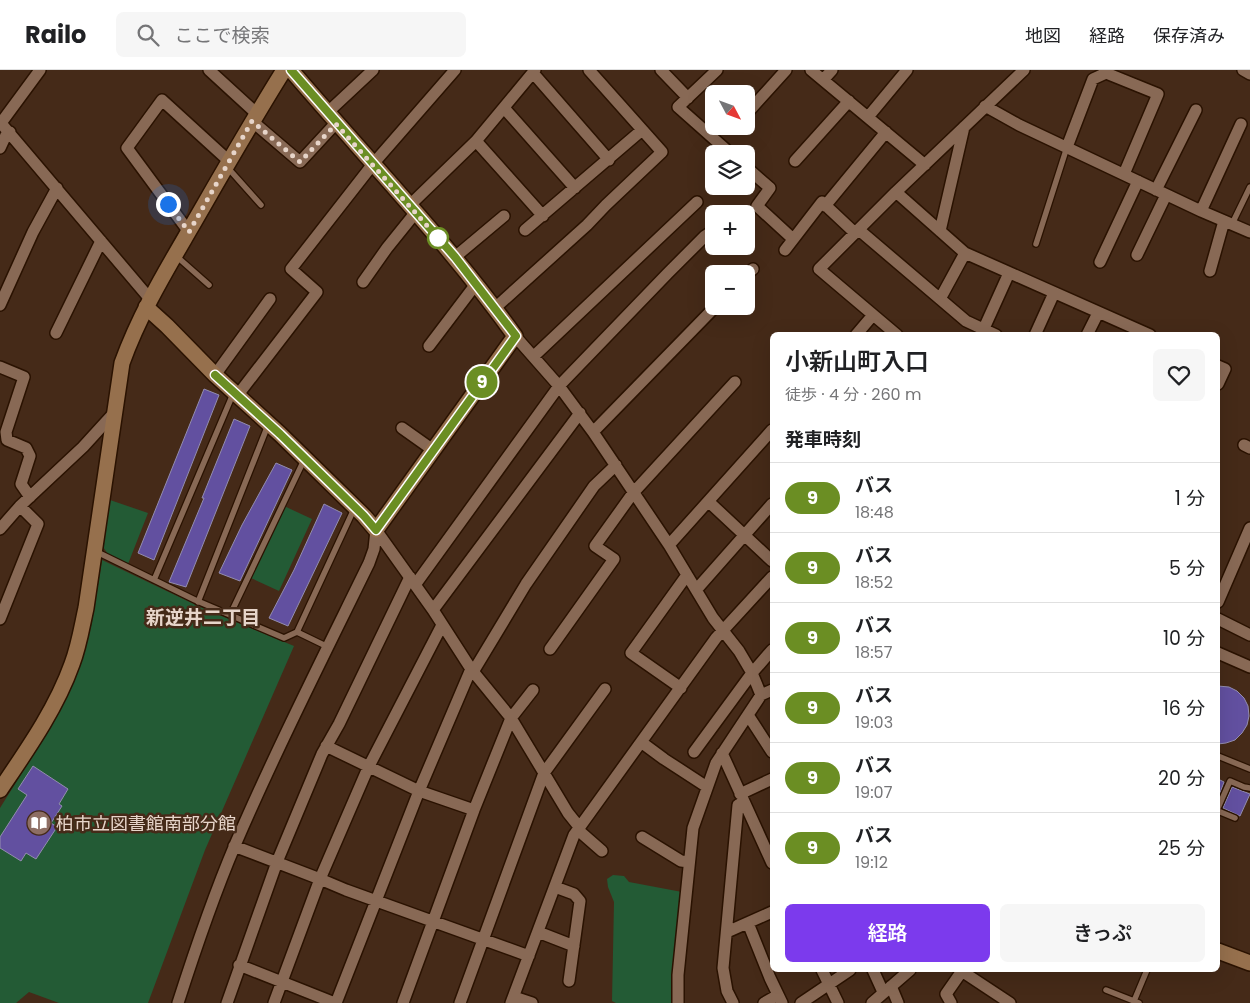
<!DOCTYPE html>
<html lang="ja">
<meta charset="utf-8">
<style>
body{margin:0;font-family:Poppins,"Noto Sans JP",sans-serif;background:#f6f6f6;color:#202124;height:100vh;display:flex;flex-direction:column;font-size:19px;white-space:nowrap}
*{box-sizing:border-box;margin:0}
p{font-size:16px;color:#757577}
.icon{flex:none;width:28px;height:28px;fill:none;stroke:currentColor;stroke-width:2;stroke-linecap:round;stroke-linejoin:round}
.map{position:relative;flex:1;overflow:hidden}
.sheet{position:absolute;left:770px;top:262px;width:450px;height:640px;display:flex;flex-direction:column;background:#fff;border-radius:8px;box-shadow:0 5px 20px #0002}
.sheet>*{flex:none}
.badge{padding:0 10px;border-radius:16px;font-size:18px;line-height:32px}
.needle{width:32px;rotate:131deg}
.buttons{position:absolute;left:705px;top:15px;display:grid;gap:10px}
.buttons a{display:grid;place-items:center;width:50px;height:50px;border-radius:8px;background:#fff;box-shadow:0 5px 20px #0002;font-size:25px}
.you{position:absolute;width:25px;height:25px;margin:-12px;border:4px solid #fff;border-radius:50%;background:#1a73e8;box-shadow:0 0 0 8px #1a73e833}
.map>.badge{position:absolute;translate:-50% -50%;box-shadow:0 0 0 2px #fff}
h2{padding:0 15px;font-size:19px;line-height:45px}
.round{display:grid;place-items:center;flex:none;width:52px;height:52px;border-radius:8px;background:#f6f6f6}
.head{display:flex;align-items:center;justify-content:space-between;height:85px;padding:0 15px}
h1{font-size:24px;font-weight:600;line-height:38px}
.primary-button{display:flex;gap:10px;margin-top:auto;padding:10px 15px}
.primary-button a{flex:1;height:58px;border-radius:8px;background:#7c3aed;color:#fff;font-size:20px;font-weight:600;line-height:58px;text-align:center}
.primary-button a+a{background:#f6f6f6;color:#202124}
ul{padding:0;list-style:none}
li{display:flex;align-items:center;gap:15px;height:70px;padding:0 15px;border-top:1px solid #e0e0e0}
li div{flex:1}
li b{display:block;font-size:19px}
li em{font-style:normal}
li .badge{min-width:55px;font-weight:700;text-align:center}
header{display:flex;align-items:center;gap:30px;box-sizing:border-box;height:70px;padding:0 25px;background:#fff;border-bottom:1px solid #e0e0e0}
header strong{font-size:24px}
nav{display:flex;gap:28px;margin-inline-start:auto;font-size:18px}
.search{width:350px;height:45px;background:#f6f6f6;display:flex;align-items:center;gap:12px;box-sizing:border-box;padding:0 18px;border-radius:8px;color:#757577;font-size:19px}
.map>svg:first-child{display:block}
.green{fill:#235b35}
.building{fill:#6250a0;stroke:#938daf}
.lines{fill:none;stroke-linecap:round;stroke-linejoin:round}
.lane-casing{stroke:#2a1201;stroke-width:8}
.street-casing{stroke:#2a1201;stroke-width:14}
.secondary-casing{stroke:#2a1201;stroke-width:18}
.lane{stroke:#886955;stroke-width:5.5}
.street{stroke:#886955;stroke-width:11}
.secondary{stroke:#96704d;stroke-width:15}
.line-casing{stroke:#fff;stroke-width:11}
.line{stroke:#6b8e23;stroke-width:8}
.walk{stroke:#e7d5ca;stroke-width:5;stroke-dasharray:0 9}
.stop-dot{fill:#fff;stroke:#6b8e23;stroke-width:2.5}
.labels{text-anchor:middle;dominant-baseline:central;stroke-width:5;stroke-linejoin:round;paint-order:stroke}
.poi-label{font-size:18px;fill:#e7d5ca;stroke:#452a18;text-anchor:start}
.neighbourhood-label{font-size:19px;font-weight:bold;fill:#e7d5ca;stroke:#452a18}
</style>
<header>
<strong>Railo</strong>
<div class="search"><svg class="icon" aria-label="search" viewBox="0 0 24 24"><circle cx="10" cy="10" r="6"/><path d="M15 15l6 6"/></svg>ここで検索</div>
<nav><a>地図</a><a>経路</a><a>保存済み</a></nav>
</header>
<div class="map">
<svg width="1250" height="933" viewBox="0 0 1250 933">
<rect width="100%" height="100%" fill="#452a18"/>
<path class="green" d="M110 430 148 443 128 494 108 484 103 477Z
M284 436 312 449 279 521 251 508Z
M102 490 200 537 294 576 205 780 148 933H59L29 922 16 933H0V738L48 661 71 618 81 594 92 552Z
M613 805 624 806 629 812 682 822 672 909V933H616L612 931 614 832 608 817 607 809Z"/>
<path class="building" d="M204 319 219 325 154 490 138 483Z
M234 349 250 356 186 517 169 512 204 428H202Z
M276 393 292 400 240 511 219 503 242 455Z
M324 434 342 443 288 556 269 548 294 500Z
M1218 616 1229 617 1237 621 1244 628 1248 636 1249 646 1247 655 1242 663 1235 670 1226 673 1218 674Z
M33 696 68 719 59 734 62 736 51 753 57 757 36 789 26 783 21 791 0 778V767L27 725 18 719Z
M1218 709 1224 712 1218 728Z
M1232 717 1250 724 1240 746 1223 738Z"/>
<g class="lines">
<defs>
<path id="lane" d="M228 98 261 135
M1232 154 1250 117
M1036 174 1067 77
M175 185 209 215
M95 481 195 530 284 568 297 562 354 439
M154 510 233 324
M198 532 268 355
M230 545 304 390
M297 562 328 577
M1218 686 1250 699
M1218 738 1230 711 1244 717 1250 718
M1218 741 1235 748
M1106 920 1134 931
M1139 933 1134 931 1147 900"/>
<path id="street" d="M209 0 257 44
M661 0 688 28
M717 0 678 37 731 84
M811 0 925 95
M1243 0 1250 4
M533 3 609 90
M823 10 832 0
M985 36 1019 55 1201 141 1250 162
M504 38 575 118
M749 41 786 0
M327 43 373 0
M868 47 907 0
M252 51 300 92 336 53
M0 52 150 229
M1 53 40 0
M476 71 543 146
M1067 77 1093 9 1106 3 1158 24 1124 104
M0 78 6 65 10 62
M795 91 849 31
M746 97 770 118 757 136 793 169
M1156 120 1196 40
M896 122 965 183 1150 265
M410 135 476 71 535 0
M825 136 886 62
M1201 141 1241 54
M525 160 642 60
M859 160 966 251 996 265
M940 161 964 57
M189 162 127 78 162 30 230 92
M785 180 822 132 855 163
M1137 185 1166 125
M455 187 504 146
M1100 192 1138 111
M1210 201 1224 151
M746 205 753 199
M363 212 387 178 416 142
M940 229 965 183
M0 235 33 162 57 118
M495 238 587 155 606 135 662 82 589 0
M56 263 101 171
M856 265 873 245
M897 265 819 199 896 122 1024 0
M981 265 1009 203
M1035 265 1054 223
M1087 265 1098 243
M515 266 559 316 593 362 669 475 713 548 739 581 752 603 761 625 716 693 693 758 678 905V933
M429 276 476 214
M534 286 697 132
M1218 296 1225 299 1218 314
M0 297 24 307 6 362 7 370 26 378 30 386 21 414 30 427
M215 305 270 229
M237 326 317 222 291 199 373 94 455 0
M402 358 433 380
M593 362 716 236
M1244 375 1250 378
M709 432 772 491
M0 459 20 436 83 377 114 343
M376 460 433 540 471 599 511 648 568 743 580 758
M669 475 772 360
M415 515 559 316 668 203 705 166 714 160
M696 520 772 434
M1218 532 1250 458
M433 540 580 343
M0 549 38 454 20 436
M1218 549 1250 565
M550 579 614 489 595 476 633 423 735 312
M1218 583 1250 597
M473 602 526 514 594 416 616 395
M681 618 631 583 687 505
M761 625 772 620
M748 645 772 682
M641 672 664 689 707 717
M326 676 419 721 474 740
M694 682 752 603 772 580
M722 683 772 793
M740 724 772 709
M578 760 602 781
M642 767 681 791 689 792
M234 776 320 809 346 820 529 886
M555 817 574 824 580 831 569 911
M748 853 770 908 782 933
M538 862 574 876
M727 862 772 842
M239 895 335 933
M822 900 838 933
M873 900 883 922
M960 900 1010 933
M891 916 898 933
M514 927 532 933
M178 933C195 880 213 827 235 775 276 680 323 587 369 493L374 479 376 460
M227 933 277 792 322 684 339 654 410 507
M274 933 320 809 368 698 442 555
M336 933 419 721 471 599
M403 933 474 740 511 648 533 620
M460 933 544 703 605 619
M511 933 574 765 716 568 772 507
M733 933 727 921 723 898 738 735 744 732
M764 933 778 925
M801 933 850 900
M872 933 910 900
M951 933 946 924 962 901"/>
<path id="secondary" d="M146 237 167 256 215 305 280 364 364 446 376 460 515 266C447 171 366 88 291 0
M0 720C27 680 56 639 72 594 79 576 82 556 86 538L122 293C140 243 167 199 193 154 223 102 252 51 284 0
M1218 881 1250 893"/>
</defs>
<use href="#lane" class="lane-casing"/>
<use href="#street" class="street-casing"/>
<use href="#secondary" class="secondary-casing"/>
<use href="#lane" class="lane"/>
<use href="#street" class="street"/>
<use href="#secondary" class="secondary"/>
</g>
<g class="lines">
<defs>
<path id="line" d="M215 305 280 364 364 446 376 460 516 266 455 187 291 0"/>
</defs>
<use href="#line" class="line-casing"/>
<use href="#line" class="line"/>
<path class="walk" d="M168 134 189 162 252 51 300 92 336 54 438 168"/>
</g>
<defs>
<symbol id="library-disc" viewBox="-11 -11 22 22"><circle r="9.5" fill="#8d6e63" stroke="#452a18"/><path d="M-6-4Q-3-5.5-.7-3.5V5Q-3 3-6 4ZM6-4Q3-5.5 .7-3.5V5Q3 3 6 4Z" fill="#fff"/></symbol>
</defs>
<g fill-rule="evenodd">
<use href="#library-disc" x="25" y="739" width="28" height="28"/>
</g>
<circle class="stop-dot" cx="438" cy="168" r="10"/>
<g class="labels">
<g class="poi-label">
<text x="56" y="753">柏市立図書館南部分館</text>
</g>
<g class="neighbourhood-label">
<text x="203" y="547">新逆井二丁目</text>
</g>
</g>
</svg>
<div class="buttons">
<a><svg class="needle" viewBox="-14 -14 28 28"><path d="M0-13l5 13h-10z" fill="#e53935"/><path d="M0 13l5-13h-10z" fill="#757577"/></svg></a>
<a><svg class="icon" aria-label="layers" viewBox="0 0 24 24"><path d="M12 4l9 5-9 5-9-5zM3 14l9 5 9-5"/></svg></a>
<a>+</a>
<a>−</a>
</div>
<div class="you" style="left:168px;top:134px"></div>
<b class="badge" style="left:482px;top:312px;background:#6b8e23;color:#fff">9</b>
<section class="sheet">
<div class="head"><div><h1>小新山町入口</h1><p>徒歩 · 4 分 · 260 m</p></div><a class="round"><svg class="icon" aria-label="heart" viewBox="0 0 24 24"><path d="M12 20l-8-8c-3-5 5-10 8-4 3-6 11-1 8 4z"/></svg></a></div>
<h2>発車時刻</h2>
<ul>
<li><span class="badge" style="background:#6b8e23;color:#fff">9</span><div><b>バス</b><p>18:48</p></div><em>1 分</em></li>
<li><span class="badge" style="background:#6b8e23;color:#fff">9</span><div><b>バス</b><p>18:52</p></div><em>5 分</em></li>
<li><span class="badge" style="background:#6b8e23;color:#fff">9</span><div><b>バス</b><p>18:57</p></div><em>10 分</em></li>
<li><span class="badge" style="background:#6b8e23;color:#fff">9</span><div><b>バス</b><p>19:03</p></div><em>16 分</em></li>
<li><span class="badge" style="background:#6b8e23;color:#fff">9</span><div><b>バス</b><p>19:07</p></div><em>20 分</em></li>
<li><span class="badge" style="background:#6b8e23;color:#fff">9</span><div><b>バス</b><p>19:12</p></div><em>25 分</em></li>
</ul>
<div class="primary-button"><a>経路</a><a>きっぷ</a></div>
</section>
</div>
